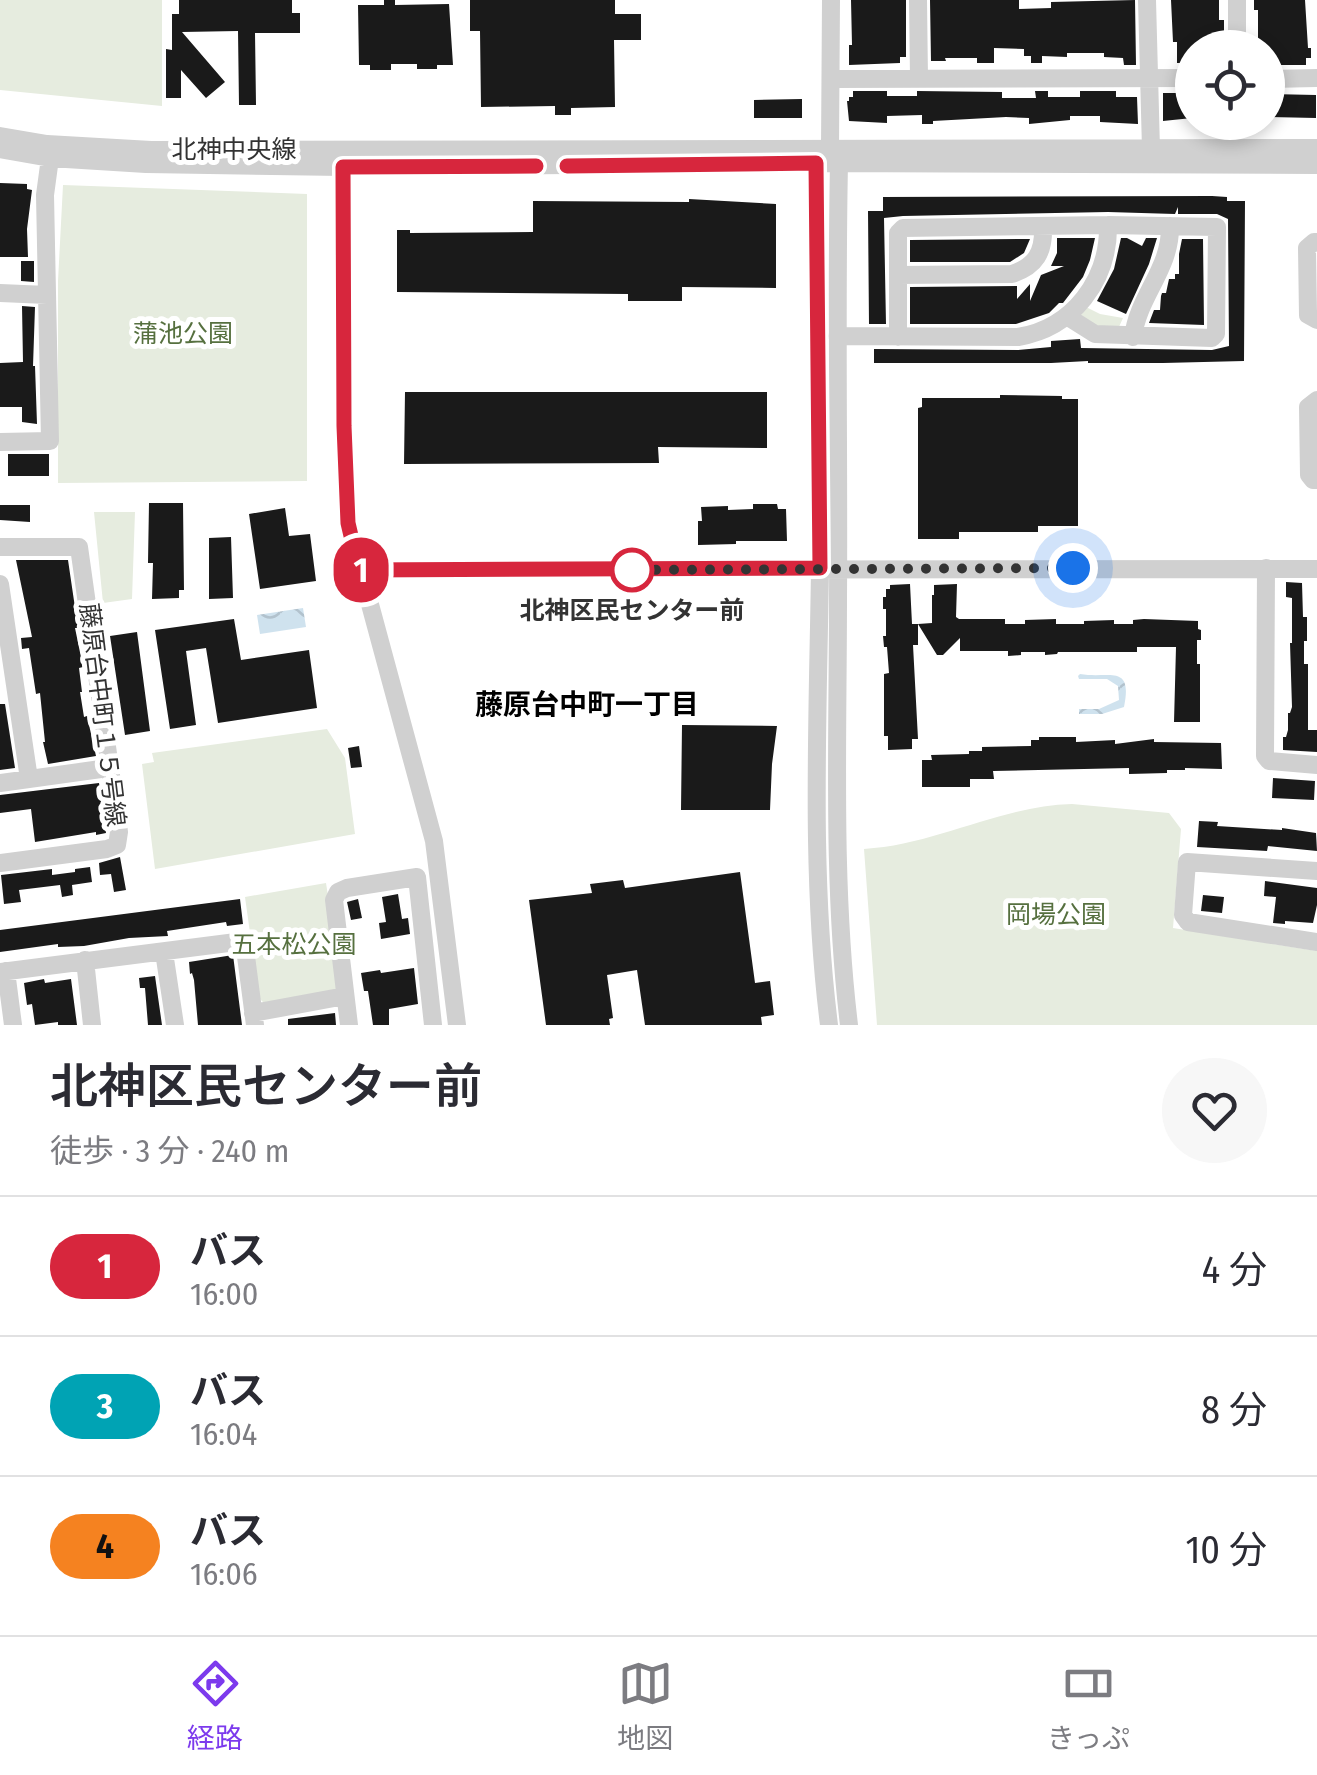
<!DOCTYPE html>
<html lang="ja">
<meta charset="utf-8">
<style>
body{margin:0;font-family:"Fira Sans Condensed","Noto Sans JP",sans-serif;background:#f7f7f7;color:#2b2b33;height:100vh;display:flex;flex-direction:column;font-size:38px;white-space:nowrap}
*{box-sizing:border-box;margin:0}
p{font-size:32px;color:#7c7c81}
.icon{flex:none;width:55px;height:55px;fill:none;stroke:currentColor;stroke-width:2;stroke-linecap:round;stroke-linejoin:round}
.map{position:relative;height:1025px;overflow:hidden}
.details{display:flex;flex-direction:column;background:#fff;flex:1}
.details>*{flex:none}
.badge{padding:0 20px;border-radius:32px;font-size:35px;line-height:65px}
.controls{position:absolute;left:1175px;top:30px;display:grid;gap:20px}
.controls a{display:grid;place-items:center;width:110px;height:110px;border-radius:50%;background:#fff;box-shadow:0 5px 15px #0003;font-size:50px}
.you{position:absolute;width:50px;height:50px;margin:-25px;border:8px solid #fff;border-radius:50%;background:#1a73e8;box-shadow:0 0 0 15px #1a73e833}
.map>.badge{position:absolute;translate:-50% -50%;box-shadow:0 0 0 5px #fff}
.round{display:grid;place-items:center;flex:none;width:105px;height:105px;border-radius:52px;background:#f7f7f7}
.summary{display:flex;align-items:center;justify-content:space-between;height:170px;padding:0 50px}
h1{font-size:48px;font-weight:600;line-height:75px}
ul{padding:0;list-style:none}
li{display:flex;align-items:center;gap:30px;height:140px;padding:0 50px;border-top:2px solid #e1e1e2}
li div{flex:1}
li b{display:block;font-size:38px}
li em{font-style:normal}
li .badge{min-width:110px;font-weight:700;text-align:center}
.dock{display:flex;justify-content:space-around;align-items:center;height:140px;border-top:2px solid #e1e1e2;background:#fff;font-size:28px;color:#7c7c81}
.dock a{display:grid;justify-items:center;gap:5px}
.dock .active{color:#7c3aed}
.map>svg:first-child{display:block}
.park{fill:#e6ecdf}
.water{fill:url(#water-waves)}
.building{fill:#1a1a1a}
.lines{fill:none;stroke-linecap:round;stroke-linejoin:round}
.minor{stroke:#d0d0d0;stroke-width:18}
.line-casing{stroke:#fff;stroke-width:22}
.line{stroke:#d7263d;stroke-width:15}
.walk{stroke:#333;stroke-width:10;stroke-dasharray:0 18}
.stop-dot{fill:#fff;stroke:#d7263d;stroke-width:5}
.labels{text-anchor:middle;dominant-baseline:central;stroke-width:10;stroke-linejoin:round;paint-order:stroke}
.street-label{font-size:25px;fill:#333;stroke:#fff}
.park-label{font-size:25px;fill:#56703f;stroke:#fff}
.stop-label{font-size:25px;font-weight:bold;fill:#333;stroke:#fff}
.neighbourhood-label{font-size:28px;font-weight:bold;fill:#000;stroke:#fff}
</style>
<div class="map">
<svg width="1317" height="1025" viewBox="0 0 1317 1025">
<defs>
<pattern id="water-waves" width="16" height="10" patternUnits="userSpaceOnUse" patternTransform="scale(2.5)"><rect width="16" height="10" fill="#cfe2ee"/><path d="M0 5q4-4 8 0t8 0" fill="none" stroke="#b2c2cd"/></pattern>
</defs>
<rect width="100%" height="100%" fill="#fff"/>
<path class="park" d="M0 0H162V106L0 90Z
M63 185 307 194V481L58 483V281Z
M1084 306 1100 314 1123 318 1118 329 1076 322Z
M94 512H135L132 599 103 603Z
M327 729 345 758 355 834 155 869 142 764 154 762 152 753Z
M1072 804 1169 813 1181 829 1173 928 1317 951V1025H877L864 849C936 845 1000 806 1072 804Z
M326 883 343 992 266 1005 259 998 245 897Z"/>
<path class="water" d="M303 608 306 627 260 634 257 615Z
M1080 674C1109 679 1133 663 1124 707L1102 714H1079V709H1099L1119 700 1118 686 1107 679H1079L1078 676Z"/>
<path class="building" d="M179 0H292V13H300V33H255L256 105H239L238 31 182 32 225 82 206 98 181 70V98H166V49L172 50V14H179Z
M384 0H395V5L449 4 453 65H437V69H417V64H391V70H370V65H359L358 5H384Z
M470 0H615V14H641V40H614L615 107 571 108V115H555V106L481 107 480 31H470Z
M851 0H906V57H900V63L849 65V45H852Z
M930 0H1019V9L1051 8V2L1135 0 1136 65H1124L1123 58 1104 57V53H1067V57L1042 56V63H1031V56H1024V49L994 48V63H977V58H945L946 61H931Z
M1171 0H1219V20H1224V48H1192V63H1177V42H1173Z
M1254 0H1305L1308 48H1311V58H1306V65H1268V48H1258V10H1254Z
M853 91H887V96H917V91L1002 92V98H1036L1035 91H1048V97H1080V91H1116V97H1137L1138 124 1100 122V116H1070V120L1029 124V118L1006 117 933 121V124H922V115L887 116V123L849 121 847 101H849V97H853Z
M1163 93H1192V118L1163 121Z
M1268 94 1316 95V118L1268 117Z
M802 99V118H754V100Z
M0 183 27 184V189L32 190 27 229 28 257H0Z
M1212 196 1227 197V201H1245L1244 361 1163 363H1088V361L1051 363H874V349L1018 350 1051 347V341L1080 339 1081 348 1212 350 1229 346 1228 219 1217 214H1178V207L1175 214 1108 212 903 216 884 218 886 324H869L868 211H883V197Z
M689 199 776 204V288L682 287V301H628V294L397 292V230H410V233L533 232V201L689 202Z
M1057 238H1095L1090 260 1083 277 1063 303H1059L1049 313 1016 324H910V287L1017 286V299L1030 284V301L1041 275 1064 266H1051L1057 253Z
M1121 238H1127L1142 246 1146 238H1157L1149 264 1126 314 1097 301 1114 269Z
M1030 239 1024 253 1010 262H910V240Z
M1182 239H1203L1204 325 1149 323 1154 310H1160L1161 296 1162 293H1166L1169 279H1175V274H1179V254Z
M21 261H34V282L21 281Z
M22 306 35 307 33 366H35L37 424 22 422V407H0V363L23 362Z
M405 392H767V448L658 447 659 463 404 464Z
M1000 395 1062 396V399H1078V526H1038V532H959V539H918V408L922 407V398H1000Z
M8 454H49V476H8Z
M149 503H183L184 590H179V598L152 599 153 563H148Z
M753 504H777L778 509H786L787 541H736V544L698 545V521H702L701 507 728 506V510L753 509Z
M0 505H30V522L0 520Z
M285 508 289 536 310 534 316 581 260 589 249 514Z
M231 537 233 598 209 599V538Z
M16 560H68L78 628H75L83 667 79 668 82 692H80L84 717 87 716 96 756 48 764 43 742H45L40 693 36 694 29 648 22 649 21 638 32 637Z
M1286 582 1302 583 1303 617H1307V641H1304V664H1308V730H1317V752L1283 750V737H1286L1288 730V713H1290L1292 707 1290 643H1292V598L1286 597Z
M910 584 912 624H918V645H913L918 739H912V749L888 750V736H884V674L889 673 887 647H884L883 636H886V609H883V597H886V589H890V585Z
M957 584 956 617 959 619H1005V624H1025V620L1056 619V624H1084V621L1114 620V624H1133V620L1144 619 1198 621V629L1201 630V640H1197V664H1200V722H1174L1176 647H1137V652H1058L1057 654 1045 655V652H1021V655L1008 656V651H960V638L943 655H937L918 624 932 623V595H934V585Z
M234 619 241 660 309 650 317 708 218 723 206 648 186 651 196 725 170 729 155 630Z
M137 632 150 731 125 735 110 636Z
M0 704H5L15 768 0 770Z
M682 725 777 726 772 764 770 810H681Z
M1039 737H1076V742L1115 740V744L1154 739V742L1221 743 1222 769 1185 768V770H1167V773L1129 774V768L993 771 994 779H970V787H922V760H932L931 755 969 754V751H982V747L1031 746V740H1039Z
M359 746 362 767 351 768 348 748Z
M1273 778 1315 781 1314 800 1272 798Z
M99 783 106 833 96 835V832L35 842 31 809 0 813V795Z
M1199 821 1218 822 1217 826 1282 830V828L1316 833 1317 851 1268 846 1267 851 1197 847Z
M120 857 126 890 114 892 111 874 100 875 99 863Z
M90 867 92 882 72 885 73 895 62 897 60 885 19 890 21 902 4 904 1 875 52 869V875L75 872V869Z
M740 872 755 983 770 981 774 1015 761 1017 762 1025H645L637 970 607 975 613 1018 609 1019 610 1025H546L529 900 592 893 590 884 623 880 625 888Z
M1265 881 1317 888V905L1313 923 1285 921V924L1273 923 1276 897 1264 896Z
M398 894 402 919 408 918 410 934 381 939 379 923 386 922 382 897Z
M1203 895 1224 897 1222 913 1201 911Z
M240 899 243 924 227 926 226 922 167 931 168 936 129 938 84 946 58 947V944L0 952V930Z
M358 899 362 918 351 920 347 902Z
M233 955 242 1025H198L194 980 192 973 190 974 189 962Z
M414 968 418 1004 389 1009V1025H373L368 991H364L361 973 380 970 381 973Z
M155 976 162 1025H148L145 988H140L139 978Z
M44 979 45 983 71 979 77 1025H58V1022L35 1025 32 1004 27 1005 24 983Z
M335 1013 336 1025H288V1019Z"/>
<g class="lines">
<path class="minor" d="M831 0 830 148 839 164C836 309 839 454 838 598 838 740 832 884 849 1025
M918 0 919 78
M1147 0 1151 149
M1237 0V48
M831 79 1192 78
M1268 79 1317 78
M0 136 47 144 151 150 1317 148
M0 149 50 158 146 164 343 167 817 163 1317 165
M343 156 344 426 348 523 434 841 457 1025
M823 156 817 163C818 298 821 433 820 568 818 720 810 874 829 1025
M1317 242H1314L1307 248 1308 315 1317 320
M898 275 1012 274C1036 266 1044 252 1043 227
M0 293 47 295
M837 336 1018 337C1073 328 1109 280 1108 225
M898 337V233L903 228 1108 225 1217 227 1216 334 1212 338 1095 334 1068 317
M1133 337C1138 296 1171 269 1170 226
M1317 400 1308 407 1309 475 1313 480H1317
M0 442 50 441 45 195 50 158
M0 547H79L119 832 117 845 107 849 0 863
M1266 568 1265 756 1269 761 1317 765
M359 570 1317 569
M0 584 29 779
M0 783 108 768
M1317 871 1187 862 1183 915 1188 922 1317 942
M164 952 175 1025
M85 960 92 1025
M6 971 13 1025
M0 972 244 941 255 1025
M253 1013 345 996
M349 1025 334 900 338 892 347 888 417 877 433 1025"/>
</g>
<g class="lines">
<defs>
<path id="line" d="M536 166 343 167 344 426 348 523 359 570 820 568 816 163 567 166"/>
</defs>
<use href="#line" class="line-casing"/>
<use href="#line" class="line"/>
<path class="walk" d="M632 570H626L1073 568"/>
</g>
<circle class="stop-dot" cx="632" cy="570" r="20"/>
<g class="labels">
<g class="street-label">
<text x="234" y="150">北神中央線</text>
<text transform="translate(102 715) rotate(83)">藤原台中町１５号線</text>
</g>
<g class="park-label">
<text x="183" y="334">蒲池公園</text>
<text x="1056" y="915">岡場公園</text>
<text x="294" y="945">五本松公園</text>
</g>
<g class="stop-label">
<text x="632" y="611">北神区民センター前</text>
</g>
<g class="neighbourhood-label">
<text x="587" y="704">藤原台中町一丁目</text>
</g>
</g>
</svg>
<div class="controls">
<a><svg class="icon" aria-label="locate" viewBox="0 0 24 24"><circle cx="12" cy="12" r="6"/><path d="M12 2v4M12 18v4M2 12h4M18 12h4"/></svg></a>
</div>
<div class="you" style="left:1073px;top:568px"></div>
<b class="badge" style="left:361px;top:570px;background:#d7263d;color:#fff">1</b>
</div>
<section class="details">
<div class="summary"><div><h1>北神区民センター前</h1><p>徒歩 · 3 分 · 240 m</p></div><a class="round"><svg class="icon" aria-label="heart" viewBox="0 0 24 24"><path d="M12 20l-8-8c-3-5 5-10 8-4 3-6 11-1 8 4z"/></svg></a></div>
<ul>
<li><span class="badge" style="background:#d7263d;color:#fff">1</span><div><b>バス</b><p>16:00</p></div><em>4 分</em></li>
<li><span class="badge" style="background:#00a3b4;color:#fff">3</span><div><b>バス</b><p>16:04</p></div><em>8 分</em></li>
<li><span class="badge" style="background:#f58220;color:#111">4</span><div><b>バス</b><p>16:06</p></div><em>10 分</em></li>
</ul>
</section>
<nav class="dock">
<a class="active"><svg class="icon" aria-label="directions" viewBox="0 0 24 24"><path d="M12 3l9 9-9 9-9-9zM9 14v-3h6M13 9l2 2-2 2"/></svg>経路</a>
<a><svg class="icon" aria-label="map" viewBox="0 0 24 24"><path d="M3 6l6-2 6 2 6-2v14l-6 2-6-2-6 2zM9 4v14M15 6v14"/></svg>地図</a>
<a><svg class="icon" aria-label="tickets" viewBox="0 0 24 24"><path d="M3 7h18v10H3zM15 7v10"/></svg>きっぷ</a>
</nav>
